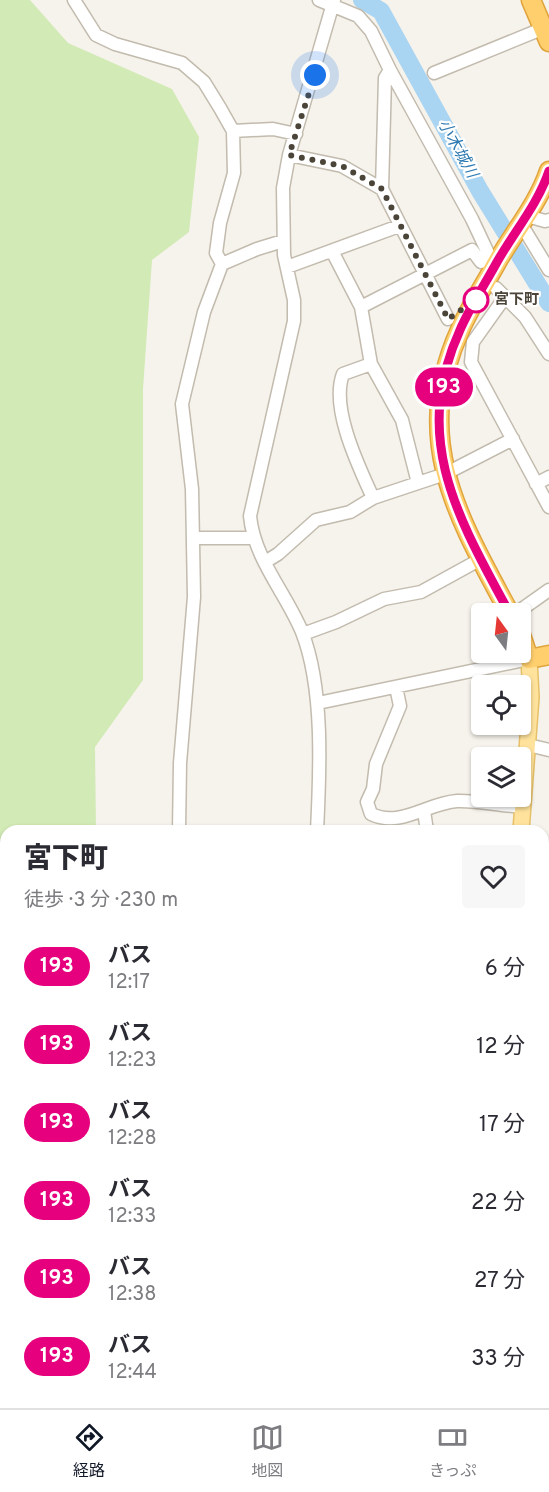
<!DOCTYPE html>
<html lang="ja">
<meta charset="utf-8">
<style>
body{margin:0;font-family:Overpass,"Noto Sans JP",sans-serif;background:#f7f7f7;color:#2b2b33;height:100vh;display:flex;flex-direction:column;font-size:22px;white-space:nowrap}
*{box-sizing:border-box;margin:0}
p{font-size:20px;color:#7c7c81}
.icon{flex:none;width:33px;height:33px;fill:none;stroke:currentColor;stroke-width:2;stroke-linecap:round;stroke-linejoin:round}
.map{position:relative;flex:1;overflow:hidden}
.side{position:absolute;left:0px;top:825px;width:549px;height:584px;display:flex;flex-direction:column;background:#fff;border-radius:18px 18px 0 0;box-shadow:0 2px 4px #0004}
.side>*{flex:none}
.badge{padding:0 12px;border-radius:20px;font-size:21px;line-height:39px}
.needle{width:39px;rotate:345deg}
.tools{position:absolute;left:471px;top:603px;display:grid;gap:12px}
.tools a{display:grid;place-items:center;width:60px;height:60px;border-radius:6px;background:#fff;box-shadow:0 2px 4px #0004;font-size:30px}
.you{position:absolute;width:30px;height:30px;margin:-15px;border:4px solid #fff;border-radius:50%;background:#1a73e8;box-shadow:0 0 0 9px #1a73e833}
.map>.badge{position:absolute;translate:-50% -50%;box-shadow:0 0 0 3px #fff}
.round{display:grid;place-items:center;flex:none;width:63px;height:63px;border-radius:6px;background:#f7f7f7}
.overview{display:flex;align-items:center;justify-content:space-between;height:102px;padding:0 24px}
h1{font-size:28px;font-weight:800;line-height:45px}
ul{padding:0;list-style:none}
li{display:flex;align-items:center;gap:18px;height:78px;padding:0 24px}
li div{flex:1}
li b{display:block;font-size:22px}
li em{font-style:normal}
li .badge{min-width:66px;font-weight:700;text-align:center}
.tabs{display:flex;justify-content:space-around;align-items:center;height:84px;border-top:2px solid #e1e1e2;background:#fff;font-size:16px;color:#7c7c81}
.tabs a{display:grid;justify-items:center;gap:3px}
.tabs .selected{color:#111827}
.map>svg:first-child{display:block}
.education{fill:#efe8d6}
.green{fill:#d2eab5}
.lines{fill:none;stroke-linecap:round;stroke-linejoin:round}
.river{stroke:#a9d4f2;stroke-width:18}
.minor-casing{stroke:#c2bbae;stroke-width:15}
.major-casing{stroke:#e6c16a;stroke-width:18}
.highway-casing{stroke:#e0a43c;stroke-width:21}
.minor{stroke:#fff;stroke-width:12}
.major{stroke:#ffe39c;stroke-width:15}
.highway{stroke:#ffcf6e;stroke-width:18}
.line-casing{stroke:#fff;stroke-width:14}
.line{stroke:#e6007e;stroke-width:9}
.walk{stroke:#4b4439;stroke-width:6;stroke-dasharray:0 10.8}
.stop-dot{fill:#fff;stroke:#e6007e;stroke-width:3}
.labels{text-anchor:middle;dominant-baseline:central;stroke-width:4.5;stroke-linejoin:round;paint-order:stroke}
.stop-label{font-size:15px;font-weight:bold;fill:#4b4439;stroke:#fff;text-anchor:start}
.water-label{font-size:16px;font-style:italic;fill:#2e7ab2;stroke:#fff}
</style>
<div class="map">
<svg width="549" height="1408" viewBox="0 0 549 1408">
<rect width="100%" height="100%" fill="#f6f3ec"/>
<path class="education" d="M6 1043V1248L0 1249V1044Z"/>
<path class="green" d="M0 0H30L68 43 172 89 199 137 189 232 152 260 143 389V680L95 747 96 831H6V961H0Z"/>
<g class="lines">
<path class="river" d="M362 0 381 11 480 191 549 303"/>
<defs>
<path id="minor" d="M74 0 96 35 115 44 182 63 204 82 220 108 233 131 234 173 220 223 216 253 222 264
M319 0 358 16 371 31 390 70 472 219 495 268
M390 70 385 78 382 189 448 319
M434 73 549 26
M233 131 273 129 296 134
M289 155 342 166 382 189
M527 216 545 221 549 220
M521 224 549 270
M332 251 361 307 371 364 343 374C330 408 359 467 373 498L445 474 513 439
M287 267 399 226
M496 288 525 317 549 354
M505 297 473 342 471 362 549 507
M361 307 472 250 481 262
M371 364 402 420 418 483
M536 484 549 477
M193 538H253
M265 562 278 554 316 520 350 512 373 498
M515 614 549 590
M303 634 336 622 384 599 421 592 481 559
M396 687 400 706 376 764 373 789 367 802 371 814C401 828 427 803 457 801 473 800 505 806 523 807
M318 703 529 659
M528 745 549 750
M424 811 427 831
M179 831 180 763 194 597 192 489 182 404 204 312 222 264 257 249 283 241
M317 831C320 771 324 688 302 632 286 593 254 559 250 516L294 321V300L284 255 283 188 289 155 334 0
M543 911 549 912
M0 1040 6 1039
M543 1152 549 1154
M0 1257 6 1256
M543 1262 549 1258
M207 1402 208 1408
M491 1402V1408"/>
<path id="major" d="M521 831 531 697 529 659
M457 1408 459 1402"/>
<path id="highway" d="M531 0 549 42
M510 614C459 519 410 440 460 330 470 307 485 284 497 262 514 232 538 204 549 171
M520 632 529 659 549 655"/>
</defs>
<use href="#minor" class="minor-casing"/>
<use href="#major" class="major-casing"/>
<use href="#highway" class="highway-casing"/>
<use href="#minor" class="minor"/>
<use href="#major" class="major"/>
<use href="#highway" class="highway"/>
</g>
<g class="lines">
<defs>
<path id="line" d="M510 614C459 519 410 440 460 330 470 307 485 284 497 262 514 232 538 204 549 171"/>
</defs>
<use href="#line" class="line-casing"/>
<use href="#line" class="line"/>
<path class="walk" d="M315 75 289 155 342 166 382 189 448 319 476 300"/>
</g>
<circle class="stop-dot" cx="476" cy="300" r="12"/>
<g class="labels">
<g class="stop-label">
<text x="494" y="300">宮下町</text>
</g>
<g class="water-label">
<text transform="translate(457 149) rotate(61)">小木城川</text>
</g>
</g>
</svg>
<div class="tools">
<a><svg class="needle" viewBox="-14 -14 28 28"><path d="M0-13l5 13h-10z" fill="#e53935"/><path d="M0 13l5-13h-10z" fill="#7c7c81"/></svg></a>
<a><svg class="icon" aria-label="locate" viewBox="0 0 24 24"><circle cx="12" cy="12" r="6"/><path d="M12 2v4M12 18v4M2 12h4M18 12h4"/></svg></a>
<a><svg class="icon" aria-label="layers" viewBox="0 0 24 24"><path d="M12 4l9 5-9 5-9-5zM3 14l9 5 9-5"/></svg></a>
</div>
<div class="you" style="left:315px;top:75px"></div>
<b class="badge" style="left:444px;top:387px;background:#e6007e;color:#fff">193</b>
<section class="side">
<div class="overview"><div><h1>宮下町</h1><p>徒歩 · 3 分 · 230 m</p></div><a class="round"><svg class="icon" aria-label="heart" viewBox="0 0 24 24"><path d="M12 20l-8-8c-3-5 5-10 8-4 3-6 11-1 8 4z"/></svg></a></div>
<ul>
<li><span class="badge" style="background:#e6007e;color:#fff">193</span><div><b>バス</b><p>12:17</p></div><em>6 分</em></li>
<li><span class="badge" style="background:#e6007e;color:#fff">193</span><div><b>バス</b><p>12:23</p></div><em>12 分</em></li>
<li><span class="badge" style="background:#e6007e;color:#fff">193</span><div><b>バス</b><p>12:28</p></div><em>17 分</em></li>
<li><span class="badge" style="background:#e6007e;color:#fff">193</span><div><b>バス</b><p>12:33</p></div><em>22 分</em></li>
<li><span class="badge" style="background:#e6007e;color:#fff">193</span><div><b>バス</b><p>12:38</p></div><em>27 分</em></li>
<li><span class="badge" style="background:#e6007e;color:#fff">193</span><div><b>バス</b><p>12:44</p></div><em>33 分</em></li>
</ul>
</section>
</div>
<nav class="tabs">
<a class="selected"><svg class="icon" aria-label="directions" viewBox="0 0 24 24"><path d="M12 3l9 9-9 9-9-9zM9 14v-3h6M13 9l2 2-2 2"/></svg>経路</a>
<a><svg class="icon" aria-label="map" viewBox="0 0 24 24"><path d="M3 6l6-2 6 2 6-2v14l-6 2-6-2-6 2zM9 4v14M15 6v14"/></svg>地図</a>
<a><svg class="icon" aria-label="tickets" viewBox="0 0 24 24"><path d="M3 7h18v10H3zM15 7v10"/></svg>きっぷ</a>
</nav>
